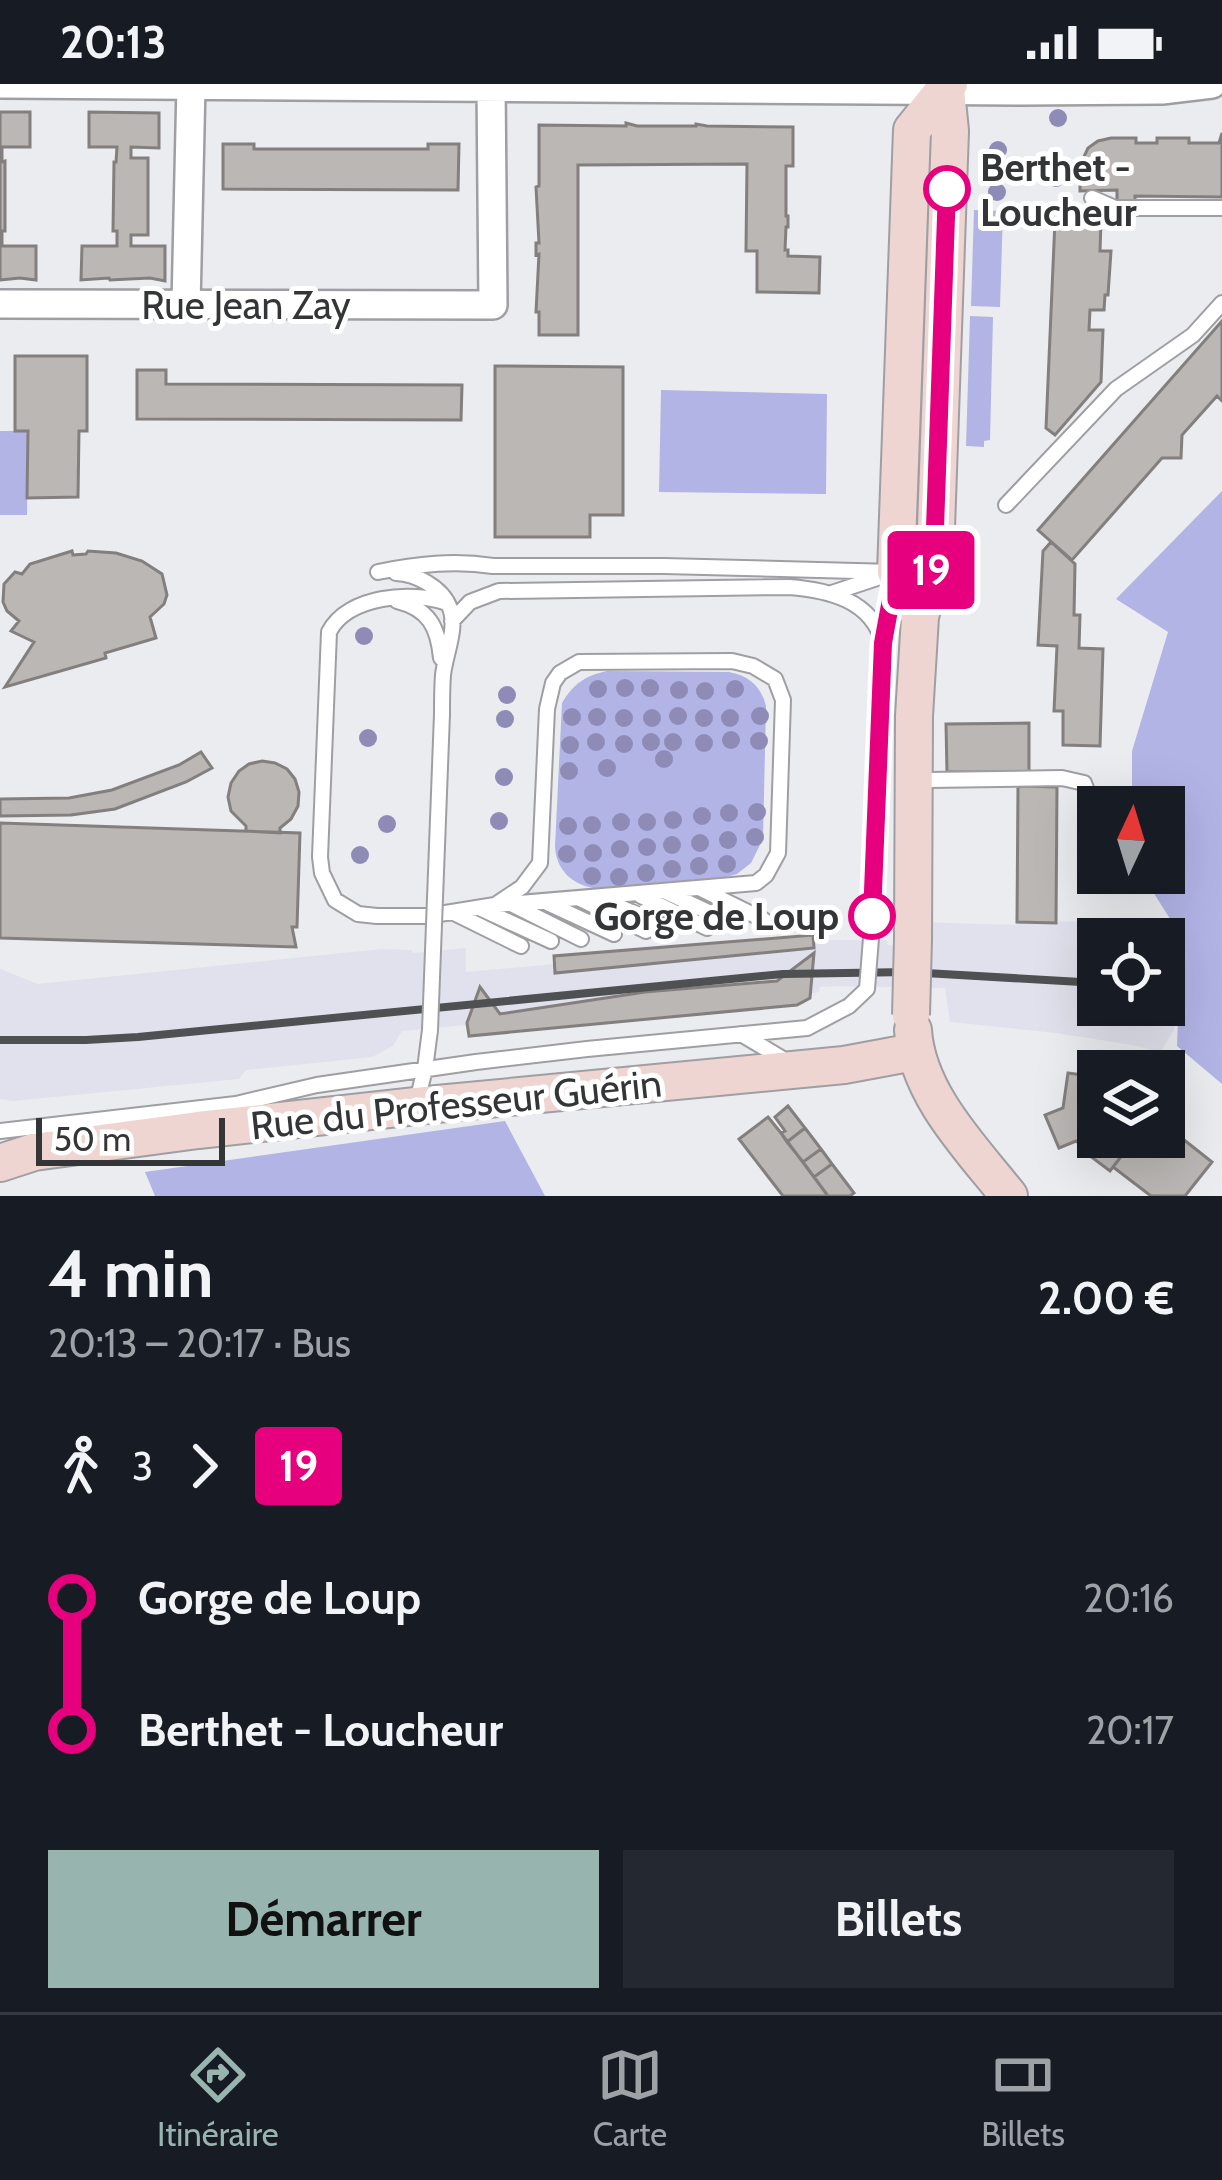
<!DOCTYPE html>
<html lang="fr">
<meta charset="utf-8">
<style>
body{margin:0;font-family:Cabin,sans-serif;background:#242831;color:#f1f3f6;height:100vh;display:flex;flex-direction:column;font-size:45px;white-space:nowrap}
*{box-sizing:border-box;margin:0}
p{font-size:39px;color:#9ea1a6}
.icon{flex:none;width:66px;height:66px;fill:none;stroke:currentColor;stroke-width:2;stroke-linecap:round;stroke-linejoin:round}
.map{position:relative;height:1112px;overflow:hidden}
.sheet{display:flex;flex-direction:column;background:#171b24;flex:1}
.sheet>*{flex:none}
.badge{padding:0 24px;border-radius:9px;font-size:42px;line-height:78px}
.needle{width:78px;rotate:4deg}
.buttons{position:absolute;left:1077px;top:702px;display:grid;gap:24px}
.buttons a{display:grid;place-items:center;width:108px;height:108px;border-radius:0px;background:#171b24;box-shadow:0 12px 48px #0002;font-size:60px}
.scale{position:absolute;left:36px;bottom:30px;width:189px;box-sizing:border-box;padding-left:12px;border:6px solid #343536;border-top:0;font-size:33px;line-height:42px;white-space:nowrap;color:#343536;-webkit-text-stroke:9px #fff;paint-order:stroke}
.map>.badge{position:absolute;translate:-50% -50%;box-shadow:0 0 0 6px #fff}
.legs{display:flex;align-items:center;gap:18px;height:132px;padding:0 48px;font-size:39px}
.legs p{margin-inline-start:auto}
.headline{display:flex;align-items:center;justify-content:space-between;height:204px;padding:0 48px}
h1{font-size:66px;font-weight:700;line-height:90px}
.action{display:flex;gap:24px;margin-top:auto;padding:24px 48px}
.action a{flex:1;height:138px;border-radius:0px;background:#97b5ae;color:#111;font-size:48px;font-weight:700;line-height:138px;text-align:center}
.action a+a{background:#242831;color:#f1f3f6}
ul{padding:0 48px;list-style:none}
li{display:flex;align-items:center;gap:42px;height:132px;font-size:45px}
li i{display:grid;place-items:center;width:18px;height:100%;margin:0 15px;background:currentColor}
li i::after{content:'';width:30px;height:30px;margin:-15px;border:9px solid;border-radius:50%;background:#171b24}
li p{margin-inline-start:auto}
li:first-child i{background:linear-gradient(#0000 50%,currentColor 0)}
li:last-child i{background:linear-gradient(currentColor 50%,#0000 0)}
.status{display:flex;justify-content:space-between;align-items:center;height:84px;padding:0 60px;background:#171b24;direction:ltr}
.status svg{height:33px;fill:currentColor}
.tab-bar{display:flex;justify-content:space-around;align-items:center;height:168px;border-top:3px solid #363941;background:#171b24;font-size:33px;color:#9ea1a6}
.tab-bar a{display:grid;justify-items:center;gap:6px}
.tab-bar .active{color:#97b5ae}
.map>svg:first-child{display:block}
.built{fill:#e0e1ec;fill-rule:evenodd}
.green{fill:#b1b4e5}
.building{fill:#bab7b5;stroke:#837f7e;stroke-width:3}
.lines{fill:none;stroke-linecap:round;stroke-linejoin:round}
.lane-casing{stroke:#9f9fa3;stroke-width:18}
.street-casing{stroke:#9f9fa3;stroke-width:32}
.secondary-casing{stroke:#9f9fa3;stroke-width:40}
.lane{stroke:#fff;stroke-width:14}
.street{stroke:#fff;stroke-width:27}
.secondary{stroke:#eed5d1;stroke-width:36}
.rail{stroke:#4f5052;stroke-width:8}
.lane-bridge-casing{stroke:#9f9fa3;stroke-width:18;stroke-linecap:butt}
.secondary-bridge-casing{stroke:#9f9fa3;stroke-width:40;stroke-linecap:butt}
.lane-bridge{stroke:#fff;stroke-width:14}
.secondary-bridge{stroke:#eed5d1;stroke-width:36}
.tree{fill:#8e8cb7}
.line-1-casing{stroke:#fff;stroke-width:27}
.line-1{stroke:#e6007e;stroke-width:18}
.stop-1-dot{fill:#fff;stroke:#e6007e;stroke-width:6}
.labels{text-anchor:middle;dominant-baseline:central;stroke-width:10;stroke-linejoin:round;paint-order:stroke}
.stop-label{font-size:39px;font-weight:bold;fill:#343536;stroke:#fff;text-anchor:start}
.street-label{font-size:39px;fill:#343536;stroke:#fff}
</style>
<div class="status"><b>20:13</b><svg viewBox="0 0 49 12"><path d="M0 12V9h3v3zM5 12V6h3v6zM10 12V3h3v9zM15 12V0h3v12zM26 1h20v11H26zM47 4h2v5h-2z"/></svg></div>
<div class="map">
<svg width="1222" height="1112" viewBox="0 0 1222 1112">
<rect width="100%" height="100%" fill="#ebecef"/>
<path class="built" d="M1119 837 1164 841 1173 847 1179 857 1174 946 1160 969 1138 962 1056 949 950 938 945 904 838 902 820 903 819 908 811 910 807 917 797 921 771 924V917L704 918 402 947 393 962 372 973 246 986 239 995 13 1017 0 1015V885L38 900 382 865 412 866 413 869 466 864V888L815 856H887L888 861 913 862 915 838 1016 841 1017 838ZM1098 855H1164V921H1098Z"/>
<path class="green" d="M974 126 1003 127 1000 223 971 222Z
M970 232 993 233 990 356 984 357V363L966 362Z
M661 306 827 310 826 410 659 408Z
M0 347H28L27 431H0Z
M1222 407V1000L1177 962 1181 852 1141 789H1164V723H1132V667L1168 548 1116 515Z
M607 587 729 588C749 592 761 602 766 622L763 755 751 779 737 790 726 793 593 804C571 800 556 785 555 762L562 619C574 599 585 592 607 587Z
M505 1037 545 1112H155L145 1088Z"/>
<path class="building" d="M0 28H30V63H2V78L5 77V147H2V162H36V196L20 194 0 196Z
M89 28 159 29V64L131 63V74H148V151H131V162H165V197L150 194 110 196 109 194 81 196 82 162H117V147H113L114 78H116L117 63H89Z
M626 39 637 42H696V40L707 42 793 43V82H786V132H788V143H786L785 166H788V172L820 173 819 209 757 208V167H746L747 80 578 81V251H539V228H536L539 170 536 171V159H539L536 103 539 102V41L626 42Z
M1222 49V113L1135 112V118L1117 117V106L1080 107V81L1088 64 1098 57 1111 54H1136V59H1157V54H1189V59H1219Z
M223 60H254V65H428V60H459L458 106 223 105Z
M1055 136 1101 138 1100 167H1111L1108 211H1105L1104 226H1090L1089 246H1103L1101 298 1055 351 1046 344Z
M1222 237V317L1217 312 1182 351 1181 374H1162L1072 476 1038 446Z
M15 272H87V347H79L78 413 27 414 28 347H15Z
M495 282 623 283V431H590V453H495Z
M137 286H166V300L462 301 461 336 137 335Z
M1051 458 1075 480 1074 531H1080L1079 564 1103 565 1100 662 1063 661V627H1054L1057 562 1038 561 1043 467Z
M72 467 73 471 86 470 88 467 116 469 142 477 162 490 167 511 164 520 150 533 156 554 105 569 106 574 5 603 34 558 11 547 19 537 7 527 3 518 4 500 15 488 22 490 30 480Z
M1029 639V688H947L946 640Z
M201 668 212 684 186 698 115 725 71 731 0 732V715L69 714 112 706 179 681Z
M262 677 275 679 287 685 295 695 299 708 298 722 291 735 280 744V749L246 747V742L231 727 228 713 231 699 239 687 249 680Z
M1018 702 1057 703 1056 839 1017 838Z
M0 739 300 749 297 843H292L296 863 0 854Z
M813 851 814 864 555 889 554 872Z
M814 869 810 914 797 921 469 952 467 939 480 903 500 930 645 908 777 897Z
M1068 989 1098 993V1053H1136L1110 1087 1090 1072 1092 1069 1076 1057 1059 1064 1045 1031 1063 1024Z
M788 1022 805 1044 787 1058 781 1049 785 1047 775 1033Z
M768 1033 781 1049 828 1112H783L739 1055Z
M1164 1040 1212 1078 1185 1112H1151L1113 1083 1136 1053H1164Z
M805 1044 821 1065 803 1078 787 1058Z
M821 1065 832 1080 814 1093 803 1078Z
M832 1080 854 1109 850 1112H828L814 1093Z"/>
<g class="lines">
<defs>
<path id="lane" d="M1092 114 1115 124H1222
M1006 421 1116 305 1193 251 1222 219
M378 488C417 480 454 476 493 482H664L894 488
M396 489C416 490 442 503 450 524 458 543 445 571 443 591 442 604 442 617 442 630
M832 509 880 493
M397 517C429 525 438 543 441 574
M447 519C412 506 347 512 329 548L320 773 322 789 335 816 358 830 377 832H427L495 821 756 799 766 791 778 769 783 616 775 595 753 582 732 577 579 578 560 589 553 599 547 625 540 779 522 803 495 821
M452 537 470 518 499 507 789 503C828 506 872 516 883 559
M928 696 1062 694 1084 699 1087 707
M701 805 764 836
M664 807 734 840
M641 812 707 844
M580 815 646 847
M604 816 670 845
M547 819 614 850
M511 820 581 855
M479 824 551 857
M452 828 521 862
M871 854 883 559 894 499
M741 950 788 978
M417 1017 425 985 430 946
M0 1047 236 1020 317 1001 476 978 587 965 807 944 849 922"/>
<path id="street" d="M0 0 1021 7 1162 6 1212 0
M0 220 493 221 491 0
M186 221 191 1"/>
<path id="secondary" d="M920 533 896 488 912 46 949 0
M913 855 914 632 920 533 935 472 950 47 946 7
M913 946C917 1010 971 1064 1009 1112
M0 1079 34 1068 198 1046 416 1022 844 981 914 968"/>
</defs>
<use href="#lane" class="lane-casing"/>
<use href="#street" class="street-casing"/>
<use href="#secondary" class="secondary-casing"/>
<use href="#lane" class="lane"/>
<use href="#street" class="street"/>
<use href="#secondary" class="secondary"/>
<path class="rail" d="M0 956H86L138 953 783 890 908 888 1098 899"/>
<defs>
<path id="lane-bridge" d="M849 922 867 905 871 854
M430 946 442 630"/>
<path id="secondary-bridge" d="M911 931 913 855"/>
</defs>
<use href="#lane-bridge" class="lane-bridge-casing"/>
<use href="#secondary-bridge" class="secondary-bridge-casing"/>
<use href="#lane-bridge" class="lane-bridge"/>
<use href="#secondary-bridge" class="secondary-bridge"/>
</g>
<g class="tree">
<circle cx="1058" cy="34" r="9"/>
<circle cx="998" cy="66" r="9"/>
<circle cx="1056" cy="94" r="9"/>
<circle cx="997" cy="108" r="9"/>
<circle cx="364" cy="552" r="9"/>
<circle cx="625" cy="604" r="9"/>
<circle cx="650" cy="604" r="9"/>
<circle cx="598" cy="605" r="9"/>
<circle cx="735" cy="605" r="9"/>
<circle cx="679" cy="606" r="9"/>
<circle cx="705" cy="607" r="9"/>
<circle cx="507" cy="611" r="9"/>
<circle cx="678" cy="632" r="9"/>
<circle cx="760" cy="632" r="9"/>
<circle cx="572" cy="633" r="9"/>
<circle cx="597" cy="633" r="9"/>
<circle cx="624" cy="634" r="9"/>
<circle cx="652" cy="634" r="9"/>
<circle cx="704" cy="634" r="9"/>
<circle cx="730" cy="634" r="9"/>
<circle cx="505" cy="635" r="9"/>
<circle cx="368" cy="654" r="9"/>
<circle cx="731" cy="656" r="9"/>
<circle cx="759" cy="657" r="9"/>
<circle cx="596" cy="658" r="9"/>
<circle cx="651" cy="658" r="9"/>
<circle cx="673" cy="658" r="9"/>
<circle cx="704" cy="659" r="9"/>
<circle cx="624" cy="660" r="9"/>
<circle cx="570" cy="661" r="9"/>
<circle cx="664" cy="675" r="9"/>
<circle cx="607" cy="684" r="9"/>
<circle cx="569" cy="687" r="9"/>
<circle cx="504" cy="693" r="9"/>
<circle cx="757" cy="728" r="9"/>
<circle cx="729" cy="729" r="9"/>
<circle cx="702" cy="732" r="9"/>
<circle cx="673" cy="736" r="9"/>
<circle cx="499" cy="737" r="9"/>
<circle cx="621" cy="738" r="9"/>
<circle cx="647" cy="738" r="9"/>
<circle cx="387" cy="740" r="9"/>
<circle cx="592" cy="741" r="9"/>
<circle cx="568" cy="742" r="9"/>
<circle cx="755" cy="753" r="9"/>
<circle cx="728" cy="756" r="9"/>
<circle cx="700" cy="759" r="9"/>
<circle cx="672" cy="761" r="9"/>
<circle cx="647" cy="763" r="9"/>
<circle cx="620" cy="765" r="9"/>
<circle cx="593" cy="769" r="9"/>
<circle cx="567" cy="770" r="9"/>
<circle cx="360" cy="771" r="9"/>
<circle cx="727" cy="780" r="9"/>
<circle cx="699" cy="782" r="9"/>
<circle cx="672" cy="785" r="9"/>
<circle cx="646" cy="789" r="9"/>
<circle cx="592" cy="792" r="9"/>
<circle cx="619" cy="793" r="9"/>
</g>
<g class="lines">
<defs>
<path id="line-1" d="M872 832 883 559 896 488 931 487 934 472 947 105"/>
</defs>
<use href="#line-1" class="line-1-casing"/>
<use href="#line-1" class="line-1"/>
</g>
<g class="stop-1-dot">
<circle cx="947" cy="105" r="21"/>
<circle cx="872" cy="832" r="21"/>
</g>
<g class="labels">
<g class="stop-label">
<text x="980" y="83">Berthet -<tspan x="980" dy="45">Loucheur</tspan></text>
<text x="839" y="832" text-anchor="end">Gorge de Loup</text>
</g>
<g class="street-label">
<text x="246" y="221">Rue Jean Zay</text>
<text transform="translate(456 1020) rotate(-6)">Rue du Professeur Guérin</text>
</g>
</g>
</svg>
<div class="buttons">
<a><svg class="needle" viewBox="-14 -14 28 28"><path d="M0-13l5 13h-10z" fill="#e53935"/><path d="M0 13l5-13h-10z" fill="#9ea1a6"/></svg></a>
<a><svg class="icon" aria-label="locate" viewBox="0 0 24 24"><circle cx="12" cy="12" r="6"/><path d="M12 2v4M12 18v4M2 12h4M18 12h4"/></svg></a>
<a><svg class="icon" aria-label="layers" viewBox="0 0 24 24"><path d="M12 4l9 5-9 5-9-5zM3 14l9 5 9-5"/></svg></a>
</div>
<div class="scale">50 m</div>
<b class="badge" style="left:931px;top:486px;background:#e6007e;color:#fff">19</b>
</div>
<section class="sheet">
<div class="headline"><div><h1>4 min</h1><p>20:13 – 20:17 · Bus</p></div><b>2.00 €</b></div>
<div class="legs"><svg class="icon" aria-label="walk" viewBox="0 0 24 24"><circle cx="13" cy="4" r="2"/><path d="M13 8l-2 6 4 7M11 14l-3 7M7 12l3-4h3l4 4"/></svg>3<svg class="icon" aria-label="forward" viewBox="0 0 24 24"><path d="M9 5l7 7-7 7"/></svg><b class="badge" style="background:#e6007e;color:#fff">19</b></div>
<ul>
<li><i style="color:#e6007e"></i><b>Gorge de Loup</b><p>20:16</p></li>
<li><i style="color:#e6007e"></i><b>Berthet - Loucheur</b><p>20:17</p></li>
</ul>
<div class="action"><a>Démarrer</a><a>Billets</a></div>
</section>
<nav class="tab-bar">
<a class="active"><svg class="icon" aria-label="directions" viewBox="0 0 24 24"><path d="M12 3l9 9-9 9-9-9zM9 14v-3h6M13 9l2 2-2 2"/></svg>Itinéraire</a>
<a><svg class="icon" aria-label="map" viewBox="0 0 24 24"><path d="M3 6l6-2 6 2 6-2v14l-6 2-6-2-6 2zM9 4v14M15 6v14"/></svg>Carte</a>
<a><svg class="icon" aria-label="tickets" viewBox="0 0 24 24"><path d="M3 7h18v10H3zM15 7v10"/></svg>Billets</a>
</nav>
